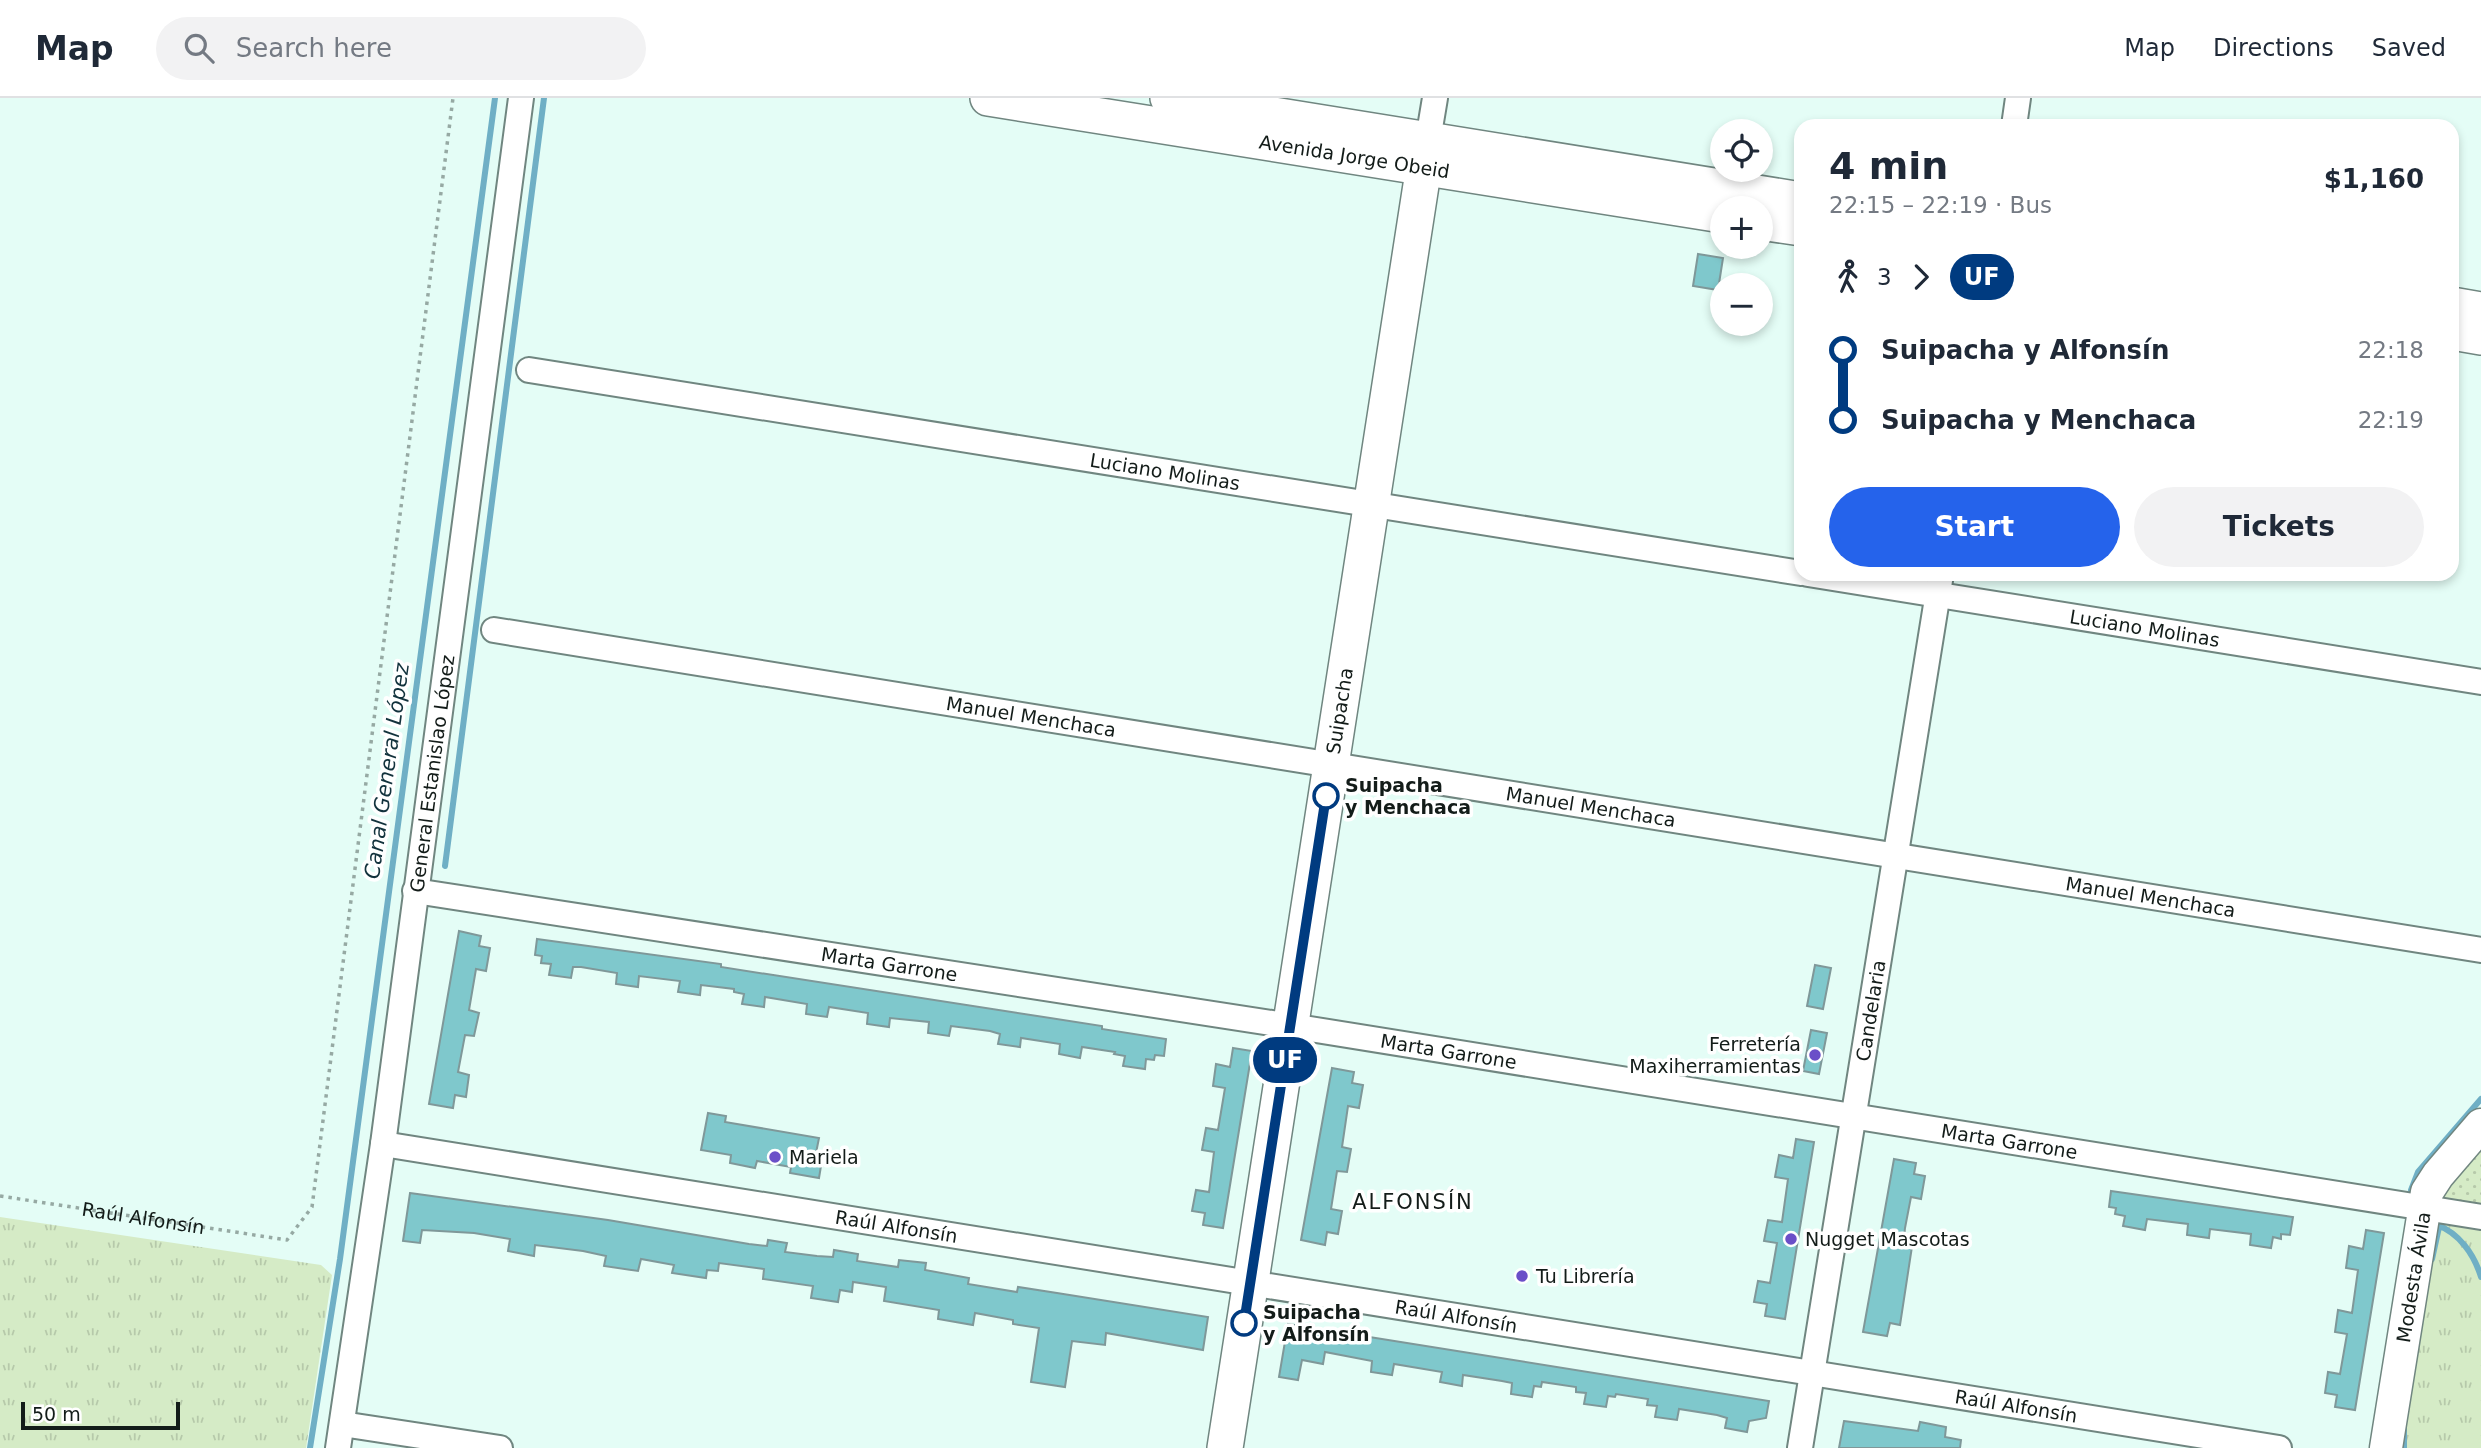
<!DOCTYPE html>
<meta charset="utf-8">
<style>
body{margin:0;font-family:"DejaVu Sans",sans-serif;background:#f2f2f3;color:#1f2937;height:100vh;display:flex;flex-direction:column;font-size:26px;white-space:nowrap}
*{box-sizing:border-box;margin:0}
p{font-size:23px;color:#747a83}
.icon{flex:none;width:38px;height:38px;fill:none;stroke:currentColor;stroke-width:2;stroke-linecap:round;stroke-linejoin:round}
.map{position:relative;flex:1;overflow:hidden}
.side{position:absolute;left:1794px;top:21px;width:665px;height:462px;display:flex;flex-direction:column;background:#fff;border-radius:21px;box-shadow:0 4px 10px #0003}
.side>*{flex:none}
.badge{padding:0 14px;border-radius:23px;font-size:24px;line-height:46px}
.fabs{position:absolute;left:1710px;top:21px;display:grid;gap:14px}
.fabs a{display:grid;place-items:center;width:63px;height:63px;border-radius:50%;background:#fff;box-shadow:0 4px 10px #0003;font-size:35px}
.scale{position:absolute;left:21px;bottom:18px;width:159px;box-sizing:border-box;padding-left:7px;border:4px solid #131c19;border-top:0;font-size:19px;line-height:24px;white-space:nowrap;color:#131c19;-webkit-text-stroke:5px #fff;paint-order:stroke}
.map>.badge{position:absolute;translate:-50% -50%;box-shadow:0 0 0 4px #fff}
.legs{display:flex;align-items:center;gap:10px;height:77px;padding:0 35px;font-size:23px}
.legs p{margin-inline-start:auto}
.overview{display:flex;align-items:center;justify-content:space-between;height:119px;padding:0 35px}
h1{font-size:38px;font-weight:600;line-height:52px}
.cta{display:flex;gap:14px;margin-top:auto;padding:14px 35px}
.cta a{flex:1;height:80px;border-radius:42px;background:#2563eb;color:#fff;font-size:28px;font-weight:600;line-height:80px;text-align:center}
.cta a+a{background:#f2f2f3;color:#1f2937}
ul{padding:0 35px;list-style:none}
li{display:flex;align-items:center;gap:24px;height:70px;font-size:26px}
li i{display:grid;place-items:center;width:10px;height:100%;margin:0 9px;background:currentColor}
li i::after{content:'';width:18px;height:18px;margin:-9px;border:5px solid;border-radius:50%;background:#fff}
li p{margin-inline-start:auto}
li:first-child i{background:linear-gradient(#0000 50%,currentColor 0)}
li:last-child i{background:linear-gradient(currentColor 50%,#0000 0)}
header{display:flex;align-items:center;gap:42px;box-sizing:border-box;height:98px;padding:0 35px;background:#fff;border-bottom:2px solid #e0e1e3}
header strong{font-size:33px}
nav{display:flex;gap:38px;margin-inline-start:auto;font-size:24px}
.search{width:490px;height:63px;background:#f2f2f3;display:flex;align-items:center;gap:18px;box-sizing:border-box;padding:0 24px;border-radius:38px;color:#747a83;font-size:26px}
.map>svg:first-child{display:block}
.grass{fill:url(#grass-tufts)}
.park{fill:url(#park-dots)}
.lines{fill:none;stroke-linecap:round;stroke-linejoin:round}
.stream{stroke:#6fafc5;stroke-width:6}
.building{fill:#7fc8cc;stroke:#7f9899;stroke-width:2}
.minor-casing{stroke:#708680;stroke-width:28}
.tertiary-casing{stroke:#708680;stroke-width:35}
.secondary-casing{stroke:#708680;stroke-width:38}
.path{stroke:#96a9a3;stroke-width:3.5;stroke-dasharray:3.5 5;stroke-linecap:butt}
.minor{stroke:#fff;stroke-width:24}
.tertiary{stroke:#fff;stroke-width:32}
.secondary{stroke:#fff;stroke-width:35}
.line-1-casing{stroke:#fff;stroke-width:16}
.line-1{stroke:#003b80;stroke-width:10}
.stop-1-dot{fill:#fff;stroke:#003b80;stroke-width:3.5}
.poi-dot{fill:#6b4fc8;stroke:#fff;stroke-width:2.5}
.labels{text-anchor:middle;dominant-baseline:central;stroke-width:7;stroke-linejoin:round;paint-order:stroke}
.street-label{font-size:19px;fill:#131c19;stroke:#fff}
.stop-label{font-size:19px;font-weight:bold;fill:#131c19;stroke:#fff;text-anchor:start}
.poi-label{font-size:19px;fill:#131c19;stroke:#fff;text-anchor:start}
.water-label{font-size:21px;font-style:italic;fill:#12323c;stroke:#fff}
.neighbourhood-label{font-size:21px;letter-spacing:2px;fill:#131c19;stroke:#fff}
</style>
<header>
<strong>Map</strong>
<div class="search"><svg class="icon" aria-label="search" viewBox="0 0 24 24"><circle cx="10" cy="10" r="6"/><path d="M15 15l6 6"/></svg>Search here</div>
<nav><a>Map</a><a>Directions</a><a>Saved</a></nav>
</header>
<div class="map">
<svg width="2481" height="1350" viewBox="0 0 2481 1350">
<defs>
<pattern id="grass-tufts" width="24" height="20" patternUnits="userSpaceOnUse" patternTransform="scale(1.75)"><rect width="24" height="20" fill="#d5ebc6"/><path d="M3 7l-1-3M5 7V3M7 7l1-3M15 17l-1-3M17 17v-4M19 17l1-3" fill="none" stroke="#b6c9aa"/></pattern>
<pattern id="park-dots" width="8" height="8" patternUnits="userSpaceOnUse" patternTransform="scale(1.75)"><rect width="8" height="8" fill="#d5ebc6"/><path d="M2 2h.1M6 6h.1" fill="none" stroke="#b6c9aa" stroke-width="1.8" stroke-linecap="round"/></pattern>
</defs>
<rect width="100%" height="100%" fill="#e4fdf6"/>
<path class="grass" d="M2424 1110 2481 1119V1350H2386Z
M0 1119 321 1167 332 1177 306 1350H0Z"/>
<path class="park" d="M2481 1038V1114L2440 1107 2436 1093Z"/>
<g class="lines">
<path class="stream" d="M445 768 544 0
M2411 1092 2418 1074 2481 1001
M2437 1127C2459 1135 2474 1156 2481 1179
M2432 1161 2439 1129
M310 1350 340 1161 495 0
M2404 1350V1331"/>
</g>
<path class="building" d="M1698 156 1723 160 1718 192 1693 188Z
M459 833 481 838 479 848 490 850 486 873 476 871 469 912 479 915 474 938 465 937 458 974 469 977 466 999 455 997 453 1010 429 1006Z
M537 841 721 866V869L1102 928V931L1166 941 1164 958 1155 957 1154 962 1146 961 1145 971 1123 968 1125 958 1114 956 1115 954 1082 949 1080 960 1059 956 1060 946 1021 940 1020 949 998 946 1000 936 990 933 951 928 949 938 928 935 929 924 890 920 889 929 867 926 868 915 829 909 827 919 806 916 807 906 765 899 764 909 742 906 744 896 734 894V891L701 887 700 897 678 894 680 883 639 878 638 889 616 886 617 875 581 869H573L571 880 549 877 551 866 541 865 542 858 535 857Z
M1815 867 1831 870 1823 911 1807 908Z
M1811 932 1827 935 1819 976 1803 973Z
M1233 950 1252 953 1223 1130 1203 1127 1205 1115 1192 1113 1196 1092 1209 1094 1214 1054 1202 1052 1206 1030 1218 1032 1225 990 1213 988 1216 966 1230 969Z
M1332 970 1354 974 1352 985 1363 987 1359 1010 1348 1008 1342 1049 1351 1051 1347 1074 1337 1073 1331 1111 1342 1113 1338 1136 1327 1134 1325 1147 1301 1142Z
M708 1015 726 1018 725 1024 819 1040 816 1055 823 1056 819 1080 790 1075 791 1069 757 1063 755 1070 730 1065 731 1057 701 1052Z
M1796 1041 1814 1044 1785 1221 1765 1218 1767 1206 1754 1204 1758 1183 1770 1185 1777 1145 1764 1143 1768 1122 1782 1124 1788 1081 1775 1079 1779 1057 1793 1060Z
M1894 1061 1916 1065 1914 1076 1925 1078 1921 1101 1911 1099 1905 1130 1904 1140 1913 1142 1900 1227 1890 1225 1887 1238 1863 1234Z
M2111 1093 2293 1119 2290 1137 2281 1136V1141L2273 1139 2271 1150 2250 1147 2251 1136 2210 1131 2209 1140 2187 1137 2188 1126 2147 1121 2145 1132 2123 1128 2125 1118 2115 1116 2116 1110 2109 1109Z
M410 1095 608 1122 749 1146 767 1148 768 1142 787 1145 785 1154 817 1158 833 1159 834 1152 858 1156 857 1163 898 1169 899 1162 926 1165 925 1172 969 1180 968 1186 1017 1194 1018 1189 1057 1195 1208 1219 1203 1252 1106 1235 1105 1247 1072 1243 1065 1289 1031 1284 1039 1230 1013 1226V1222L975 1215 973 1227 938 1221 939 1212 884 1203 886 1189 853 1184 852 1194 840 1192 838 1204 811 1200 813 1188 763 1181 764 1171 719 1165 718 1173 707 1172 706 1180 672 1175 674 1167 641 1161 638 1173 604 1168 606 1158 583 1153 535 1147 534 1158 508 1153 510 1141 474 1135 422 1132 420 1145 403 1143Z
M2366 1132 2384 1135 2355 1312 2335 1309 2337 1297 2325 1295 2328 1274 2340 1276 2347 1236 2335 1234 2338 1212 2352 1215 2358 1172 2346 1170 2349 1148 2363 1151Z
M1288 1226 1769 1303 1766 1320 1749 1323 1747 1334 1725 1330 1727 1320 1717 1317 1679 1311 1677 1322 1655 1319 1657 1308 1647 1307 1648 1301 1616 1296 1615 1299 1608 1298 1606 1309 1584 1306 1586 1295 1576 1294V1289L1542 1284 1541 1289 1534 1288 1532 1299 1511 1296 1512 1285 1502 1283 1463 1277 1462 1288 1440 1284 1442 1274 1394 1266 1392 1277 1371 1274 1372 1263 1325 1254 1323 1266 1302 1262 1298 1282 1279 1279Z
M1844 1323 1918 1333 1920 1324 1946 1329 1945 1339 1961 1342 1960 1350H1839Z"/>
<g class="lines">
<defs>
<g id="minor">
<path d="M2014 28 2018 0"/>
<path d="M1428 42 1435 0"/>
<path id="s2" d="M529 272 1801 475"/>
<path id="s3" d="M1808 476 2481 584"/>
<path id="s4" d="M494 532 2481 852"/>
<path id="s5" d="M415 793 1291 928 2481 1119"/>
<path id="s6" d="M383 1046 2279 1350"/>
<path d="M342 1326 500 1350"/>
<path id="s7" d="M338 1350 383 1046 521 0"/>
<path id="s8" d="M1800 1350 1941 476"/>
</g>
<g id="tertiary">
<path id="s9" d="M2386 1350 2427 1094 2438 1077 2481 1027"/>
</g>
<g id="secondary">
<path id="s10" d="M988 0 1722 117"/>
<path d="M1168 0 1801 102"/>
<path d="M1760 124 1801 130"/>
<path d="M2452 207 2481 212"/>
<path d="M2452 234 2481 239"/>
<path id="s11" d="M1225 1350 1428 42"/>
</g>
</defs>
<use href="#minor" class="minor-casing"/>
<use href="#tertiary" class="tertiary-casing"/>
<use href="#secondary" class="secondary-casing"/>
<path class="path" id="s1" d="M0 1098 287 1142 312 1109 453 0"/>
<use href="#minor" class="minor"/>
<use href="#tertiary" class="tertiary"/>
<use href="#secondary" class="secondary"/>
</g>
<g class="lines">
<defs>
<path id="line-1" d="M1244 1225 1326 698"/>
</defs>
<use href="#line-1" class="line-1-casing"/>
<use href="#line-1" class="line-1"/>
</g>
<g class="stop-1-dot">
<circle cx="1326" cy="698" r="12"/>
<circle cx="1244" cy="1225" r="12"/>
</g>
<g class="poi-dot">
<circle cx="1815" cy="957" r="7"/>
<circle cx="775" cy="1059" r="7"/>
<circle cx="1791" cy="1141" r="7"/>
<circle cx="1522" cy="1178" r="7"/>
</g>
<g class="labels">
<g class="street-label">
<text stroke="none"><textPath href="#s10" startOffset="371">Avenida Jorge Obeid</textPath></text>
<text stroke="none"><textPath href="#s2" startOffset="644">Luciano Molinas</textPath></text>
<text stroke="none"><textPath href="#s3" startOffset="341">Luciano Molinas</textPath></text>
<text stroke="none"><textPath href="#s11" startOffset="746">Suipacha</textPath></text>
<text stroke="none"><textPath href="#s4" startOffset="544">Manuel Menchaca</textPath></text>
<text stroke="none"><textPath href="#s7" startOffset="681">General Estanislao López</textPath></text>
<text stroke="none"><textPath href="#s4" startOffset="1111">Manuel Menchaca</textPath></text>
<text stroke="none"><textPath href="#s4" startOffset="1678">Manuel Menchaca</textPath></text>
<text stroke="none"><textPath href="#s5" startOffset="480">Marta Garrone</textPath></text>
<text stroke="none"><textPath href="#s8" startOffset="443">Candelaria</textPath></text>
<text stroke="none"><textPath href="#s5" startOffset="1046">Marta Garrone</textPath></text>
<text stroke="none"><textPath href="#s5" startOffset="1614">Marta Garrone</textPath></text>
<text stroke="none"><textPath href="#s1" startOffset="145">Raúl Alfonsín</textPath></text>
<text stroke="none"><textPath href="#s6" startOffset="520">Raúl Alfonsín</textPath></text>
<text stroke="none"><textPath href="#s9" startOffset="173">Modesta Ávila</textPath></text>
<text stroke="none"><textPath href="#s6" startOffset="1087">Raúl Alfonsín</textPath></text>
<text stroke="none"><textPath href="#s6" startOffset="1654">Raúl Alfonsín</textPath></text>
</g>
<g class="stop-label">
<text x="1345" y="687">Suipacha<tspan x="1345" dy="22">y Menchaca</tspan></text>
<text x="1263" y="1214">Suipacha<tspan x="1263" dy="22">y Alfonsín</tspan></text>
</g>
<g class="poi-label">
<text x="1801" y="946" text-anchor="end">Ferretería<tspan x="1801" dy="22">Maxiherramientas</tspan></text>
<text x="789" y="1059">Mariela</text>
<text x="1805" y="1141">Nugget Mascotas</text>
<text x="1536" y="1178">Tu Librería</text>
</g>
<g class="water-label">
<text transform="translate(387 673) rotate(-82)">Canal General López</text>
</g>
<g class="neighbourhood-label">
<text x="1413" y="1104">ALFONSÍN</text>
</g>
</g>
</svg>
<div class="fabs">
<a><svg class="icon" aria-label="locate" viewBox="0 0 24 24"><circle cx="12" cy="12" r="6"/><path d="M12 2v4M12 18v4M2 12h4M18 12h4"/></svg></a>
<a>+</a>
<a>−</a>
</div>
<div class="scale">50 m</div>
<b class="badge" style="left:1285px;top:962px;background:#003b80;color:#fff">UF</b>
<section class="side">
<div class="overview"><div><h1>4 min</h1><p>22:15 – 22:19 · Bus</p></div><b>$1,160</b></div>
<div class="legs"><svg class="icon" aria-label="walk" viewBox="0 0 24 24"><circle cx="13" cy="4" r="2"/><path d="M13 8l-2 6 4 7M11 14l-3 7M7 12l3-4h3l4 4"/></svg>3<svg class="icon" aria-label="forward" viewBox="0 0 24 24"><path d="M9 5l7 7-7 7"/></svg><b class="badge" style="background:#003b80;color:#fff">UF</b></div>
<ul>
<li><i style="color:#003b80"></i><b>Suipacha y Alfonsín</b><p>22:18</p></li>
<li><i style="color:#003b80"></i><b>Suipacha y Menchaca</b><p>22:19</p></li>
</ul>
<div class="cta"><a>Start</a><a>Tickets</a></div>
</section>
</div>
